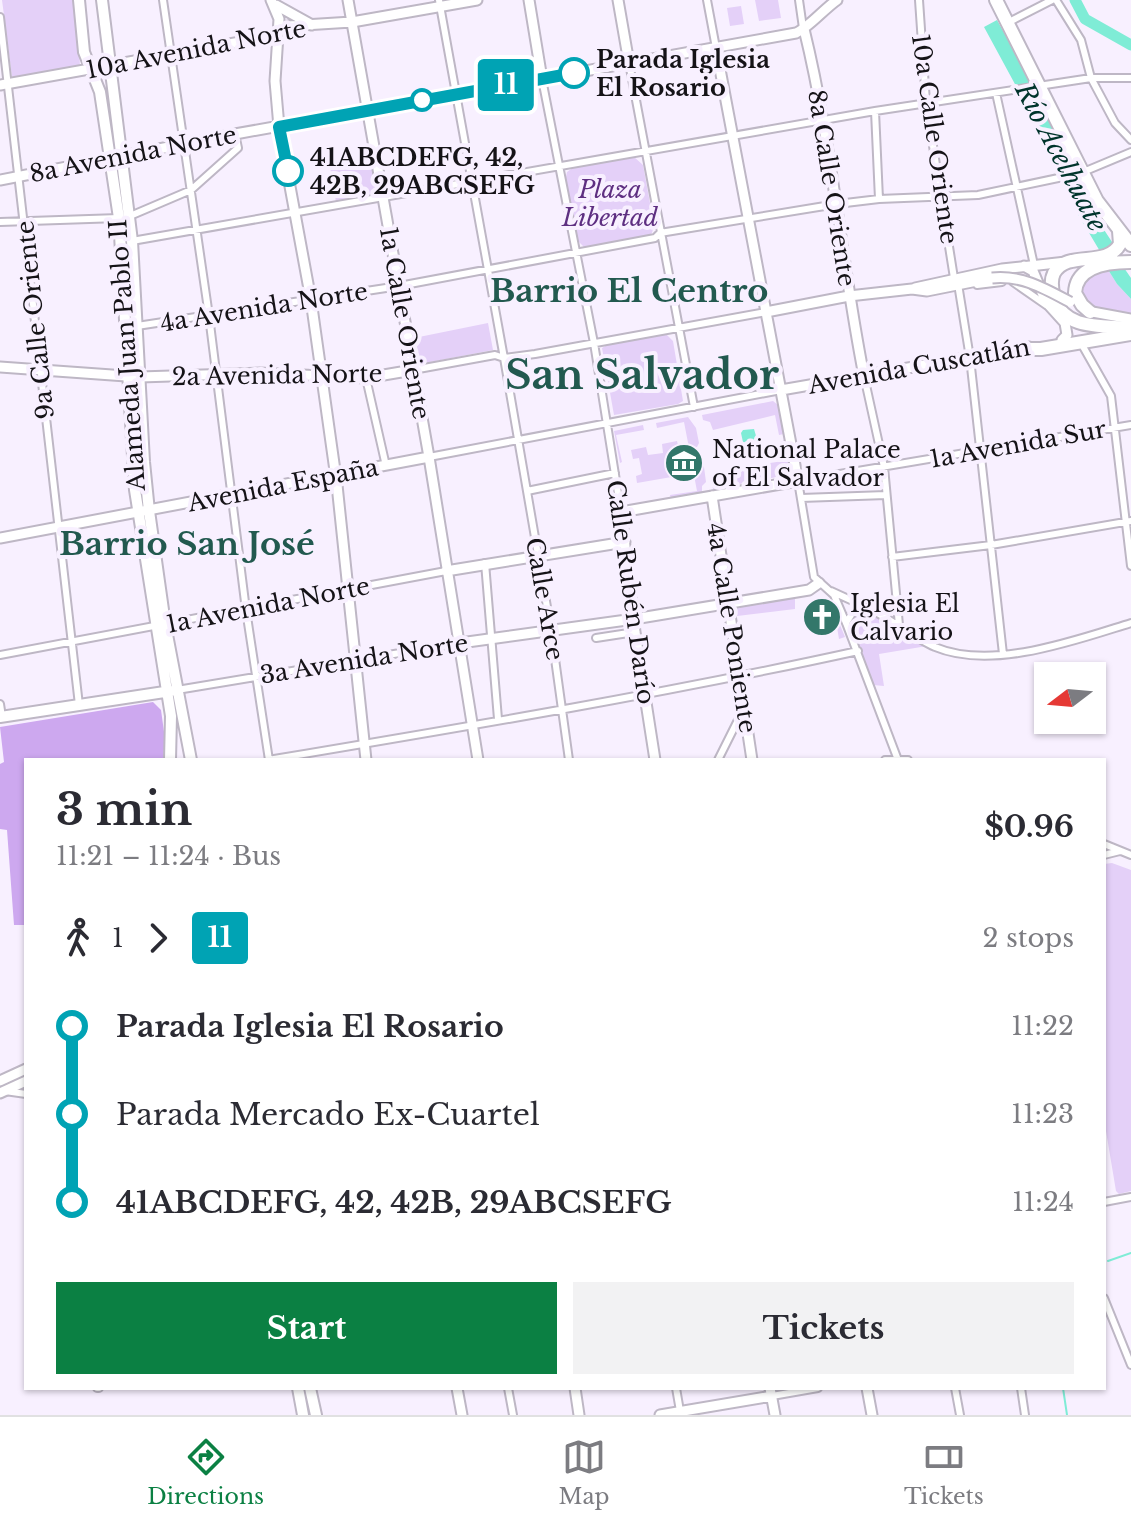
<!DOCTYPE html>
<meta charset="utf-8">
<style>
body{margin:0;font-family:"Libre Baskerville",serif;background:#f2f2f3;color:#2b2b33;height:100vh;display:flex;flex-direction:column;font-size:30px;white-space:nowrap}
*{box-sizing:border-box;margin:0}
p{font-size:26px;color:#7c7c81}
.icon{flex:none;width:44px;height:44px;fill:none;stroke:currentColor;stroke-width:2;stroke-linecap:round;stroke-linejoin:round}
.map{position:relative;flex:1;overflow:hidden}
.drawer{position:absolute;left:24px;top:758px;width:1082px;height:632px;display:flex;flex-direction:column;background:#fff;border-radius:0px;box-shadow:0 2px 6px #0004}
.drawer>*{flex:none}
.badge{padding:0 16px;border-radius:6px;font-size:28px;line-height:52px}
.needle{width:52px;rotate:254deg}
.tools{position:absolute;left:1034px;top:662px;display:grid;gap:16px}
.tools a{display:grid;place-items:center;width:72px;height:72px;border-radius:0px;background:#fff;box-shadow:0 2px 6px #0004;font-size:40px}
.map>.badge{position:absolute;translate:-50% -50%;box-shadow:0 0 0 4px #fff}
.legs{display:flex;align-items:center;gap:12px;height:88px;padding:0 32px;font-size:26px}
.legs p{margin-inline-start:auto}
.headline{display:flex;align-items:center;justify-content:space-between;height:136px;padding:0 32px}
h1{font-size:44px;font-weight:700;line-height:60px}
.cta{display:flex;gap:16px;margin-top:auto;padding:16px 32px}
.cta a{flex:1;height:92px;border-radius:0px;background:#0b8043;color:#fff;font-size:32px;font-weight:700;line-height:92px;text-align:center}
.cta a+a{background:#f2f2f3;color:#2b2b33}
ul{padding:0 32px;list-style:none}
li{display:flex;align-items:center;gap:28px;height:88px;font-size:30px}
li i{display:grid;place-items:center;width:12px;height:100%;margin:0 10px;background:currentColor}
li i::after{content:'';width:20px;height:20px;margin:-10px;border:6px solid;border-radius:50%;background:#fff}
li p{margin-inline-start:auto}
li:first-child i{background:linear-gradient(#0000 50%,currentColor 0)}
li:last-child i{background:linear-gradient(currentColor 50%,#0000 0)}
.menu{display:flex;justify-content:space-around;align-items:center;height:112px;border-top:2px solid #e1e1e2;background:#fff;font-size:22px;color:#7c7c81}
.menu a{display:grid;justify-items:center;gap:4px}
.menu .on{color:#0b8043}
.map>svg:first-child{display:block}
.green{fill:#e4d0f8}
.forest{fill:#cda8ef}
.water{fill:#7fecd6}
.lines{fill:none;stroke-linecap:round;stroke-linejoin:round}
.stream{stroke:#7fecd6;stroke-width:2}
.river{stroke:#7fecd6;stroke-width:11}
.street-casing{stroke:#beb7c5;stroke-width:10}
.secondary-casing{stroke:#beb7c5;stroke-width:13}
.primary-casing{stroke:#beb7c5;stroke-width:14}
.highway-casing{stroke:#beb7c5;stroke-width:16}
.street{stroke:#fff;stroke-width:6}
.secondary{stroke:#fff;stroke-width:9}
.primary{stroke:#fff;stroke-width:10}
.highway{stroke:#fff;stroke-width:12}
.secondary-bridge-casing{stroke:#beb7c5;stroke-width:13;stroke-linecap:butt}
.secondary-bridge{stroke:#fff;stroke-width:9}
.line-1-casing{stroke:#fff;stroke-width:18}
.line-1{stroke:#00a3b4;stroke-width:12}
.stop-1-dot{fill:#fff;stroke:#00a3b4;stroke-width:4}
.labels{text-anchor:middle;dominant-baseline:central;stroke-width:8;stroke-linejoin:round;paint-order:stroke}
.street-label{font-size:24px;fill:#151317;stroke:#f8f0ff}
.stop-label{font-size:24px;font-weight:bold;fill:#151317;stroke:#f8f0ff;text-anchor:start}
.park-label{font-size:24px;font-style:italic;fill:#5e2f81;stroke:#f8f0ff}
.poi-label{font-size:24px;fill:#151317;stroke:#f8f0ff;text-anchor:start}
.water-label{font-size:26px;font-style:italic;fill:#00342c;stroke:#f8f0ff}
.district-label{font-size:32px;font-weight:bold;fill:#22594f;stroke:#f8f0ff}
.town-label{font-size:40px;font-weight:bold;fill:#22594f;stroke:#f8f0ff}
</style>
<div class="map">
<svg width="1131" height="1415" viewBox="0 0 1131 1415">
<rect width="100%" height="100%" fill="#f8f0ff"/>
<path class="green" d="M2 0H76L80 66 12 77Z
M755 0H778L781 18 759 21Z
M741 6 744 24 730 26 727 8Z
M633 156 643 165 654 225 652 233 645 238 584 247 576 239 565 181 567 172 574 167Z
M372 160 377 194 336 202 330 167Z
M1107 268 1117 284 1131 299V315C1107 312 1094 312 1080 291L1085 277Z
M488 323 493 350 420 364 414 338Z
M666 334 673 341 683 401 678 404 614 415 602 348 607 345Z
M773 401 778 405 784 434 779 435 775 415 713 430 710 422 703 420 702 415Z
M688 417 696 428 699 443 697 447 689 448 684 422 657 428 656 423Z
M643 425 644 430 616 435 622 462 620 463 614 431Z
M785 440 791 471 788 475 713 489 711 477 729 474 731 469 783 461 780 442Z
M677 441 679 450 672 452 675 469 682 468 683 475 637 483 636 476 642 474 639 458 633 459 631 450 646 447 648 455 663 453 662 444Z
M700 463 704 467 706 482 702 486V493L671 499 670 495 697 491 692 465Z
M795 592V609L729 617V603Z
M830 601 845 637 839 639 837 627 830 628 825 603Z
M867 612 927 646 879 654 884 686 873 685 851 623 854 616Z
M1112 863 1131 870V1191L1119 1194 1116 1191 1104 1119V864Z"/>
<path class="forest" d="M153 702 161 710 165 739 164 760H26V925H14L7 830 0 829V764L4 762 0 727Z"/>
<path class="water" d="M997 20 1032 83 1016 86 984 27Z
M1036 91 1075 169 1060 173 1020 94Z
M1078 177 1095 216 1114 245 1101 253 1079 216 1064 181Z
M1122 265 1131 278V299L1117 284 1107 268Z
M754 429 761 453 759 456H746L741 433 743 430Z"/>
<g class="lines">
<path class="stream" d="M1108 1261 1131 1253
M1063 1388 1067 1415"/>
<path class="river" d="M1075 0 1085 19 1131 45"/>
<defs>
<path id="street" d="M163 0 209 316 246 610 269 760
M439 0 504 358 551 630 569 760
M707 0 716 48
M799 0 803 28
M919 0 926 102 954 278
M1056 0 1081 40 1091 78 1115 123 1131 140
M0 17 79 705
M1013 20 1052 0
M629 63 694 407
M542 79 594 343 621 512
M1045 85 1091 78H1131
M996 93 1034 265
M875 111 879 199
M1088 170 1131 152
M130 216 191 190 238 148 235 134
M0 222 119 218
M132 241 875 111 1039 86
M1013 282 1046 305
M958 284 970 358 1003 654
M977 285 1002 282
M137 326 399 286 655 238 660 233 837 204 879 199 978 195 1082 173
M1081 343 1111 396 1131 566
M413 370 495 355 504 358 535 354 766 312
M864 376 884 467 899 625
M366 378 386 466
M429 457 781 390
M527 491 615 473
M801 498 886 495
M892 557 991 545 1131 521
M485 563 498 719
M831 591 868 608
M846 623 853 612 870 609C892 620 913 637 935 647 992 671 1076 640 1131 623
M596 638 635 632
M0 655 446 571
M177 690 460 643
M0 704 2 717
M268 760C465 727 662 694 858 651
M718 760 744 708
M885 760H908
M898 760 846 623 834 595 814 577 798 481 1131 425
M1104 844 1131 855
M1104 855 1120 851
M5 1091 26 1094
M1104 1202 1131 1197
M1104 1298 1131 1365
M97 1388H99
M508 1388 513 1415
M676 1388 680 1411
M955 1388 960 1415
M1021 1388 1025 1415
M772 1396 818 1388"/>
<path id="secondary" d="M271 0 279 19 275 81 279 127 311 300 337 485 366 760
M348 0 429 457 478 760
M529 0 542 79
M618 0 629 63
M276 5 312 25
M804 29C832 143 841 261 864 376
M0 85 268 37 288 26 352 22 477 0
M0 180 235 134 796 33C808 28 824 9 837 0
M1024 266 1033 271 1046 302 1065 323 1067 335 1062 340
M915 288 1002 269 1066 262
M1087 311 1131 319
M766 312 849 296 912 289 927 291 992 278
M0 367 140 377 260 373 366 378 413 370
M781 390 1029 347
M712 496 752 760
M0 538 429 457
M446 571 625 542
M460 643 634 619 809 590 819 583
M655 760 635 632 621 512 798 481 716 48
M0 1081 26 1069
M0 1093 26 1081
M457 1388 462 1415
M575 1388 579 1415
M770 1388 775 1415
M867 1388 872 1415
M660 1415 772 1396"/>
<path id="primary" d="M79 0 84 52 100 92 119 218 135 490 171 716 170 760
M102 0 132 241 144 462 149 511 165 624 191 760
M0 717 171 691
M298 1388 303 1415
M310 1388 316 1415"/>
<path id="highway" d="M996 0 1097 201 1131 245
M1119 231 1120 244C1106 269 1068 249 1054 273 1050 281 1052 290 1054 298 1065 331 1103 325 1131 328
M1090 312 1082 305 1075 293C1076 265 1109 262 1131 262
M1023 349H1041L1131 334"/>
</defs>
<use href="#street" class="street-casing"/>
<use href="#secondary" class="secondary-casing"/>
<use href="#primary" class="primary-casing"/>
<use href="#highway" class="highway-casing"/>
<use href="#street" class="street"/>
<use href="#secondary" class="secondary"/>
<use href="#primary" class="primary"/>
<use href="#highway" class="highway"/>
<defs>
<path id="secondary-bridge" d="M992 278C1022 275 1044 288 1070 302"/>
</defs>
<use href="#secondary-bridge" class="secondary-bridge-casing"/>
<use href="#secondary-bridge" class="secondary-bridge"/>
</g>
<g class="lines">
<defs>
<path id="line-1" d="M288 171 279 127 574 73"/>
</defs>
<use href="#line-1" class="line-1-casing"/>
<use href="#line-1" class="line-1"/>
</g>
<defs>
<symbol id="museum-disc" viewBox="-11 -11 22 22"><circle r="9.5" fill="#33776a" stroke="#f8f0ff"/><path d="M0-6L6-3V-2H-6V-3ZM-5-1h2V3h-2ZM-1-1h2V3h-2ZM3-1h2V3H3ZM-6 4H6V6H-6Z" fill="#fff"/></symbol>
<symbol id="church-disc" viewBox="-11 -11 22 22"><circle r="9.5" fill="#33776a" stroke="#f8f0ff"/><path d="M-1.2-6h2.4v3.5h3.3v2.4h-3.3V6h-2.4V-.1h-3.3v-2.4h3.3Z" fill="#fff"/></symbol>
</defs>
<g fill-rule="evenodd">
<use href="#museum-disc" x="662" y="441" width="44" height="44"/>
<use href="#church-disc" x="800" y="595" width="44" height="44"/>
</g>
<g class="stop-1-dot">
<circle cx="574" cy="73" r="14"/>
<circle cx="422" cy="100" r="10"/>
<circle cx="288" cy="171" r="14"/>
</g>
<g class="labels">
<g class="street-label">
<text transform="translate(196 49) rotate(-11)">10a Avenida Norte</text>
<text transform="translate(935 139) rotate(82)">10a Calle Oriente</text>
<text transform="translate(133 154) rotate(-11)">8a Avenida Norte</text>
<text transform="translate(832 188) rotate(81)">8a Calle Oriente</text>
<text transform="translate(264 307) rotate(-9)">4a Avenida Norte</text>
<text transform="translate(35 320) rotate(-96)">9a Calle Oriente</text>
<text transform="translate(405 323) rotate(80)">1a Calle Oriente</text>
<text transform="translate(127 355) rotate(-94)">Alameda Juan Pablo II</text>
<text transform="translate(919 366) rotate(-10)">Avenida Cuscatlán</text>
<text transform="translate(277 375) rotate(-1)">2a Avenida Norte</text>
<text transform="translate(1018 444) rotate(-10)">1a Avenida Sur</text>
<text transform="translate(283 485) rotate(-11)">Avenida España</text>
<text transform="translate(631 592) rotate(82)">Calle Rubén Darío</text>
<text transform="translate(545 599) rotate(80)">Calle Arce</text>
<text transform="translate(268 605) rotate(-11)">1a Avenida Norte</text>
<text transform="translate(732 628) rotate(81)">4a Calle Poniente</text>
<text transform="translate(364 659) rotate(-9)">3a Avenida Norte</text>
</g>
<g class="stop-label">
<text x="596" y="59">Parada Iglesia<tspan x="596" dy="28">El Rosario</tspan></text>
<text x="310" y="157">41ABCDEFG, 42,<tspan x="310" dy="28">42B, 29ABCSEFG</tspan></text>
</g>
<g class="park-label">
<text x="610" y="189">Plaza<tspan x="610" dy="28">Libertad</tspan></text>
</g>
<g class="poi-label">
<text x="712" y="449">National Palace<tspan x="712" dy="28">of El Salvador</tspan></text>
<text x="850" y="603">Iglesia El<tspan x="850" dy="28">Calvario</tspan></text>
</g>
<g class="water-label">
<text transform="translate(1061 157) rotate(62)">Río Acelhuate</text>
</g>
<g class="district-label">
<text x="629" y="291">Barrio El Centro</text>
<text x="187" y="544">Barrio San José</text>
</g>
<g class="town-label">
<text x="642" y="375">San Salvador</text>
</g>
</g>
</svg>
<div class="tools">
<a><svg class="needle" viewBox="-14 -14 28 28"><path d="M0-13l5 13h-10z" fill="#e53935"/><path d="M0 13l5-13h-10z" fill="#7c7c81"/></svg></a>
</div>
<b class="badge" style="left:506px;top:85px;background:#00a3b4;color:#fff">11</b>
<section class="drawer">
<div class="headline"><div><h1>3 min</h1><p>11:21 – 11:24 · Bus</p></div><b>$0.96</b></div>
<div class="legs"><svg class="icon" aria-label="walk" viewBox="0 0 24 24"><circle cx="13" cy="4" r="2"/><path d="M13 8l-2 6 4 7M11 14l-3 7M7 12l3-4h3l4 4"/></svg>1<svg class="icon" aria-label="forward" viewBox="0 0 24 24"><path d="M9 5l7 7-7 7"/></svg><b class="badge" style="background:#00a3b4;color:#fff">11</b><p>2 stops</p></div>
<ul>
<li><i style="color:#00a3b4"></i><b>Parada Iglesia El Rosario</b><p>11:22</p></li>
<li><i style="color:#00a3b4"></i><span>Parada Mercado Ex-Cuartel</span><p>11:23</p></li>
<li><i style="color:#00a3b4"></i><b>41ABCDEFG, 42, 42B, 29ABCSEFG</b><p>11:24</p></li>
</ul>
<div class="cta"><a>Start</a><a>Tickets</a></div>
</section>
</div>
<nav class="menu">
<a class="on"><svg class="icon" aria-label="directions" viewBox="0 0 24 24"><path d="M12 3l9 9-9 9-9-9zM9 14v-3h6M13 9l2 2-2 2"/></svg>Directions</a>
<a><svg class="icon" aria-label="map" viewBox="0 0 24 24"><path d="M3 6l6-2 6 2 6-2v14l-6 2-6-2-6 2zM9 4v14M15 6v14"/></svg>Map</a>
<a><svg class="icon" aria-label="tickets" viewBox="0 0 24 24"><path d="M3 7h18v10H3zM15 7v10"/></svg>Tickets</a>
</nav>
